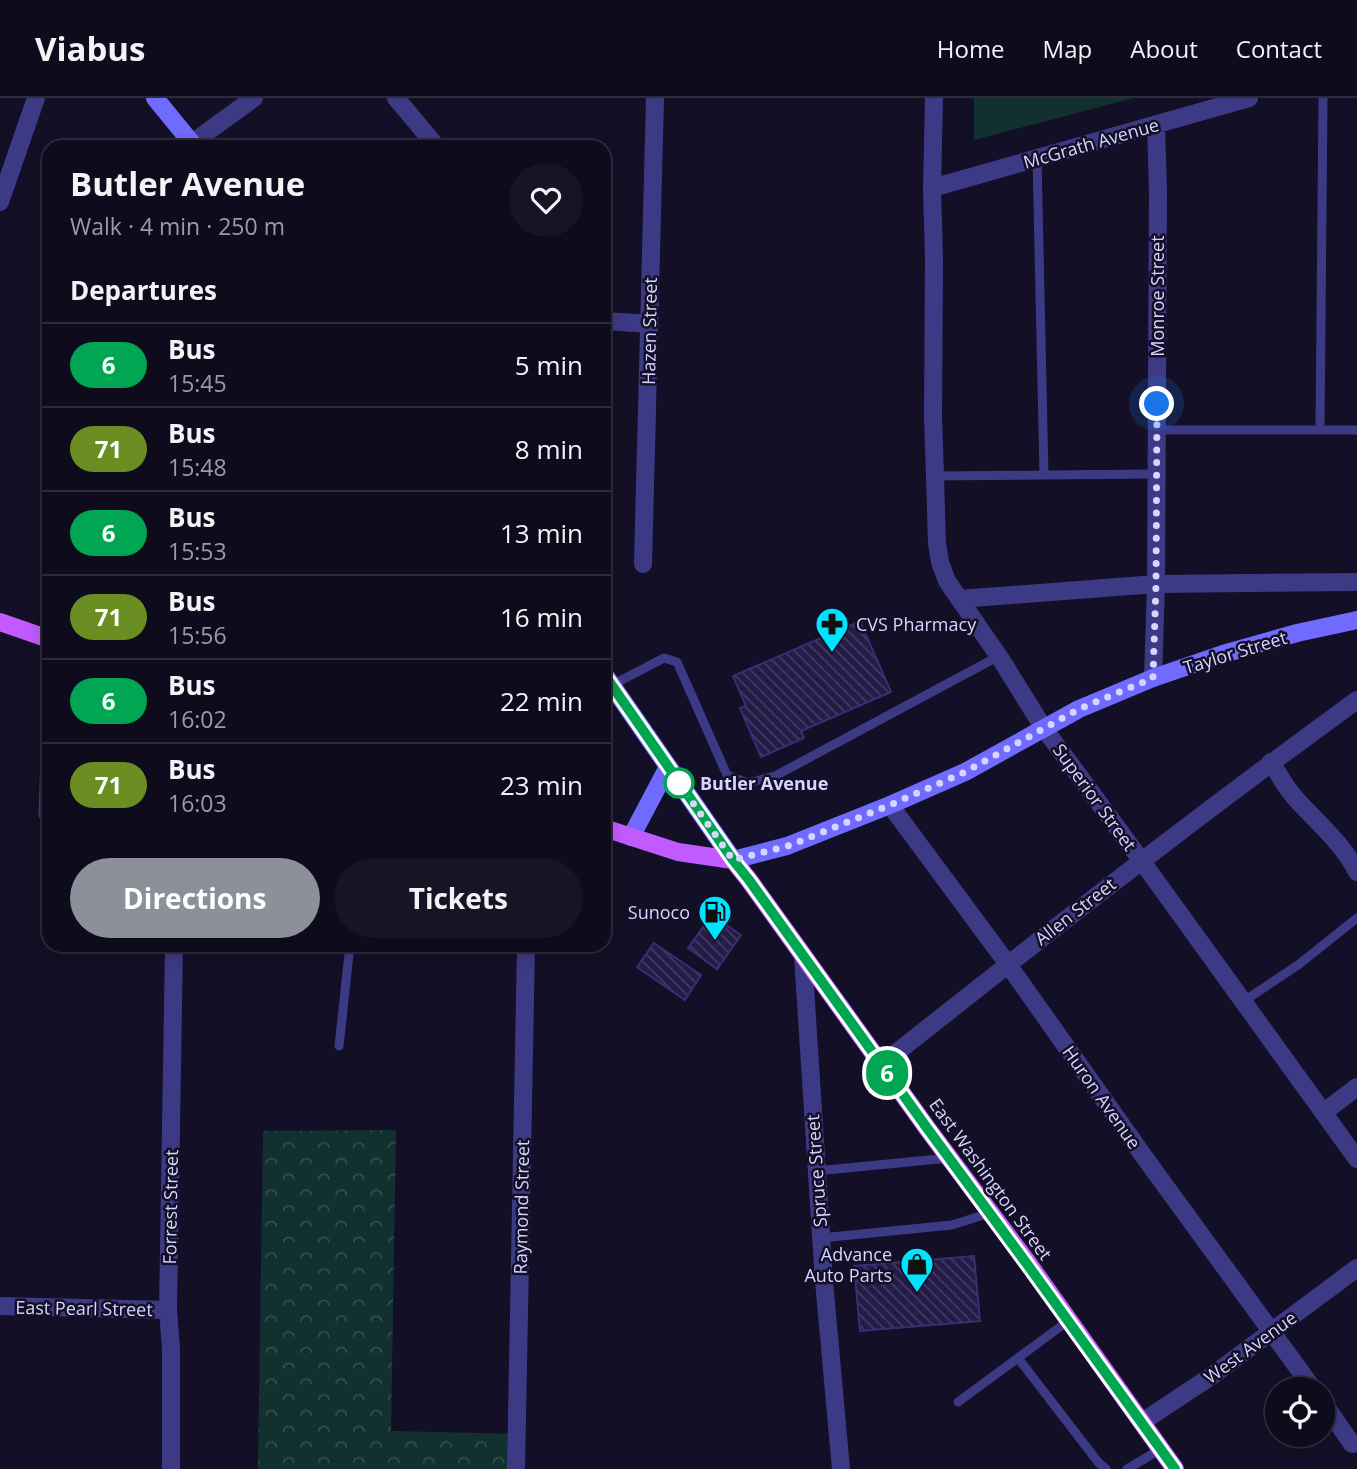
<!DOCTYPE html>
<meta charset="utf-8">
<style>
body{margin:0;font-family:"Open Sans",sans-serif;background:#171425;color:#f1f3f6;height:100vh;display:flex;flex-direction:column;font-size:26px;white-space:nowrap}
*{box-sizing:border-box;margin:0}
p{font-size:23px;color:#9b9ba3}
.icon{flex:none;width:38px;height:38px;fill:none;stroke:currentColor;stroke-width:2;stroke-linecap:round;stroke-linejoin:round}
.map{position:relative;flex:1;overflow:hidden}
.side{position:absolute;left:42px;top:42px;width:569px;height:812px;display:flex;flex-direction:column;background:#0e0b1c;border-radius:21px;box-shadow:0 4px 18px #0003,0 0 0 2px #2e2b3b}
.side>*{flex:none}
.badge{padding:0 14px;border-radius:23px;font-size:24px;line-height:46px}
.controls{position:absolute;left:1265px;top:1279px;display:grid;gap:14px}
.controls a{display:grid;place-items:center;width:70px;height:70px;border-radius:50%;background:#0e0b1c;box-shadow:0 4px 18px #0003,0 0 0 2px #2e2b3b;font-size:35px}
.you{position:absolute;width:35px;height:35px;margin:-18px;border:5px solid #fff;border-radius:50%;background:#1a73e8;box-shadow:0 0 0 10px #1a73e833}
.map>.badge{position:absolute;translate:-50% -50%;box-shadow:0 0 0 4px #fff}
h2{padding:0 28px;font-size:26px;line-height:63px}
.round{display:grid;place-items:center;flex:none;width:74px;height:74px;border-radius:37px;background:#171425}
.head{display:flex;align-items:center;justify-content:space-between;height:119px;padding:0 28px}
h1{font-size:33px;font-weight:700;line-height:52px}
.primary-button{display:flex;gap:14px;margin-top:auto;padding:14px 28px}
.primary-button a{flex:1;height:80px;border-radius:42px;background:#8c9099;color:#fff;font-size:28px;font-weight:700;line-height:80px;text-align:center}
.primary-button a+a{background:#171425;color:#f1f3f6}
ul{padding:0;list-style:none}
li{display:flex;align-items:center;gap:21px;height:84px;padding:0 28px;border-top:2px solid #2e2b3b}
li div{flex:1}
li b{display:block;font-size:26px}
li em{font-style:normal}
li .badge{min-width:77px;font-weight:700;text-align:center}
header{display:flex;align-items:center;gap:42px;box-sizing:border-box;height:98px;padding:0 35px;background:#0e0b1c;border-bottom:2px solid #2e2b3b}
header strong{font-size:33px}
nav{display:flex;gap:38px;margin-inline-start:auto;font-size:24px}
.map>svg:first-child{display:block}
.forest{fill:url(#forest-crowns)}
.park{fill:#12302f}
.building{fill:url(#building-back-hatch);stroke:#3b2d73;stroke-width:2}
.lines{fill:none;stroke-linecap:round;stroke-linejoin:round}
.service{stroke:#3d3a85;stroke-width:9}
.minor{stroke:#3d3a85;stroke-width:18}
.secondary{stroke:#6f6bff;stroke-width:18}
.primary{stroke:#c25bff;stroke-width:18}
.line-casing{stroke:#fff;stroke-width:16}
.line{stroke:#00a651;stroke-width:10}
.walk{stroke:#d9d4ff;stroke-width:7;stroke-dasharray:0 12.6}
.stop-dot{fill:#fff;stroke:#00a651;stroke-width:3.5}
.labels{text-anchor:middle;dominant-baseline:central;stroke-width:5;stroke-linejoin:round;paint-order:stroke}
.street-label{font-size:18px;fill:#d9d4ff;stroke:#130f26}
.poi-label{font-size:18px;fill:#d9d4ff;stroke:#130f26;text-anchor:end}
.stop-label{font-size:18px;font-weight:bold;fill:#d9d4ff;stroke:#130f26;text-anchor:start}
</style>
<header>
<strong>Viabus</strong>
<nav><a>Home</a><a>Map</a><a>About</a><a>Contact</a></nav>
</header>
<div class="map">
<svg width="1357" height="1371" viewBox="0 0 1357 1371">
<defs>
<pattern id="forest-crowns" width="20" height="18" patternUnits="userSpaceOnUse" patternTransform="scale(1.75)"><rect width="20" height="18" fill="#12302f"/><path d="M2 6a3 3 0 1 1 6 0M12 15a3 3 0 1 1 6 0" fill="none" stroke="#344d4e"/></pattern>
<pattern id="building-back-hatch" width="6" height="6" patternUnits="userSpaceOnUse" patternTransform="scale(1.75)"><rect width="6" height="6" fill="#241b47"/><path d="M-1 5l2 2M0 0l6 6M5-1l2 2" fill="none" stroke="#433b63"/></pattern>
</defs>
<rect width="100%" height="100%" fill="#130f26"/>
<path class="forest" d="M396 1032 391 1333 516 1336V1371H258L263 1033Z"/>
<path class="park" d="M974 0H1134L974 42Z"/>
<path class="building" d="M844 523 847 529 860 523 891 594 801 633 804 640 761 659 740 610 746 608 733 578 828 537 826 531Z
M712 817 741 837 717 871 688 850Z
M654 845 701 877 685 902 637 869Z
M974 1158 980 1223 860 1233 854 1168Z"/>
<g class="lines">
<path class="service" d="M1037 60 1044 377
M47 251H49
M1157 332H1357
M1320 332 1323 0
M935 378 1156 376
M48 563 43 717 49 719
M612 587 664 560 677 564 727 677 748 685 775 678 999 558
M1244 903 1298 867 1357 820
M339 948 350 847
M816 1073 949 1060
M821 1140 952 1127 990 1115
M1018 1260 1098 1364 1106 1371
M958 1304 1068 1223
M1127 1371 1161 1351"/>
<path class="minor" d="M396 0 437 49
M934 0 932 90 934 161 933 320 935 378 937 445 940 464 947 483 1000 560 1043 629 1141 762 1357 1061
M192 45 254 0
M932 90 1249 0
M0 104 36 0
M604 223 650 226
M643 466 655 0
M959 501 1156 486 1357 484
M1153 580 1156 486 1158 96 1156 26
M1271 664C1279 677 1286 690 1296 701 1316 723 1344 747 1357 774
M890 707 1007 865 1145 1060 1314 1292
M803 858 824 1183 841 1371
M881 967C1038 842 1195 720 1357 602
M1324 1014 1357 989
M0 1208 168 1212
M1323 1304 1352 1346
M1142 1324 1213 1277 1357 1170
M171 1371V1251L168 1212 174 847
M516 1371 526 847"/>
<path class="secondary" d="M155 0 195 49
M604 576 733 762 787 748 890 707 965 674 1079 611 1153 580 1223 556 1297 535 1357 522
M631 739 668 669"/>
<path class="primary" d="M0 524 49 541
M604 730 678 754 733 762 749 782 927 1030 1028 1165 1175 1371"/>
</g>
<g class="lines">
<defs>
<path id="line" d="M604 576 733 762 749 782 927 1030 1027 1166 1175 1371"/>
</defs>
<use href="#line" class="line-casing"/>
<use href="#line" class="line"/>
<path class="walk" d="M679 685 733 762 788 748 890 707 965 674 1079 611 1153 580 1156 486 1157 306"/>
</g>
<defs>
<symbol id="pharmacy-pin" viewBox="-11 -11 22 30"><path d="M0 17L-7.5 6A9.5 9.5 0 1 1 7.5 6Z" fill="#00e5ff" stroke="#130f26"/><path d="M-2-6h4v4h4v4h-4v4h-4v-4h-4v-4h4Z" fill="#111"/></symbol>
<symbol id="fuel-pin" viewBox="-11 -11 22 30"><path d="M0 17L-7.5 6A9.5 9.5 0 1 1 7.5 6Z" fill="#00e5ff" stroke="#130f26"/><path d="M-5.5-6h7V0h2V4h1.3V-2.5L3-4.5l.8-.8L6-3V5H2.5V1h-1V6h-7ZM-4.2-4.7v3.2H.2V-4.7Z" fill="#111"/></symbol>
<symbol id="shop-pin" viewBox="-11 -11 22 30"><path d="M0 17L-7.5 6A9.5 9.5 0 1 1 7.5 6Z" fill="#00e5ff" stroke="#130f26"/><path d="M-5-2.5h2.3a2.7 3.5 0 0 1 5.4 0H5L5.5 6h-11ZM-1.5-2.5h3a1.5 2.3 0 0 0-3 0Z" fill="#111"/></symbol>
</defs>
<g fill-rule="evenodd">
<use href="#pharmacy-pin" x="813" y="507" width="38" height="52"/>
<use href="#fuel-pin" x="696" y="795" width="38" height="52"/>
<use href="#shop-pin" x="898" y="1147" width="38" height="52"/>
</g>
<circle class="stop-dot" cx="679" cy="685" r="14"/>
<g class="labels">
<g class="street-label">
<text transform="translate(1091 45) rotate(-16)">McGrath Avenue</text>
<text transform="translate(1157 198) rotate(-90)">Monroe Street</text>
<text transform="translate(649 233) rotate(-89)">Hazen Street</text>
<text transform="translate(1235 554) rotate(-17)">Taylor Street</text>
<text transform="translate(1095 699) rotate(54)">Superior Street</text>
<text transform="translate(1075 813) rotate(-38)">Allen Street</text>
<text transform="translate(1102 999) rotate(55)">Huron Avenue</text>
<text transform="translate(816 1073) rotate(-94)">Spruce Street</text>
<text transform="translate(991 1081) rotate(54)">East Washington Street</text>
<text transform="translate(170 1109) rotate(-89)">Forrest Street</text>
<text transform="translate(521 1109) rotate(-89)">Raymond Street</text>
<text transform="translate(84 1210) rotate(1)">East Pearl Street</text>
<text transform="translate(1250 1249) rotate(-36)">West Avenue</text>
</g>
<g class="poi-label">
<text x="856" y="526" text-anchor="start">CVS Pharmacy</text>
<text x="690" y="814">Sunoco</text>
<text x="892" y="1156">Advance<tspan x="892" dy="21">Auto Parts</tspan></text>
</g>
<g class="stop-label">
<text x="700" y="685">Butler Avenue</text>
</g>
</g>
</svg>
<div class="controls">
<a><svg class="icon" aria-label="locate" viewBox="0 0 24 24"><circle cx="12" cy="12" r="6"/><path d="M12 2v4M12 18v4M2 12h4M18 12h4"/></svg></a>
</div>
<div class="you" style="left:1157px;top:306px"></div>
<b class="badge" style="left:887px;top:975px;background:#00a651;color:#fff">6</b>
<section class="side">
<div class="head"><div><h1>Butler Avenue</h1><p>Walk · 4 min · 250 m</p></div><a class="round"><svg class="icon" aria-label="heart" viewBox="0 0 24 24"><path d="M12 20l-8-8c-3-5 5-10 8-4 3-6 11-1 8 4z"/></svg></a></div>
<h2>Departures</h2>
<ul>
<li><span class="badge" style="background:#00a651;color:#fff">6</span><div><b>Bus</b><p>15:45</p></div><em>5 min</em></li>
<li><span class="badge" style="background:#6b8e23;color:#fff">71</span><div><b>Bus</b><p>15:48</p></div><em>8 min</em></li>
<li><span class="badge" style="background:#00a651;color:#fff">6</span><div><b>Bus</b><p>15:53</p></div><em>13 min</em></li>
<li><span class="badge" style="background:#6b8e23;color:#fff">71</span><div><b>Bus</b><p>15:56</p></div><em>16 min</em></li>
<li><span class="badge" style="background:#00a651;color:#fff">6</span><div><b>Bus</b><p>16:02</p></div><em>22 min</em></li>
<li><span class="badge" style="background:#6b8e23;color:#fff">71</span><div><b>Bus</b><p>16:03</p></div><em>23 min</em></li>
</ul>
<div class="primary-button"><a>Directions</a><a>Tickets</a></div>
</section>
</div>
